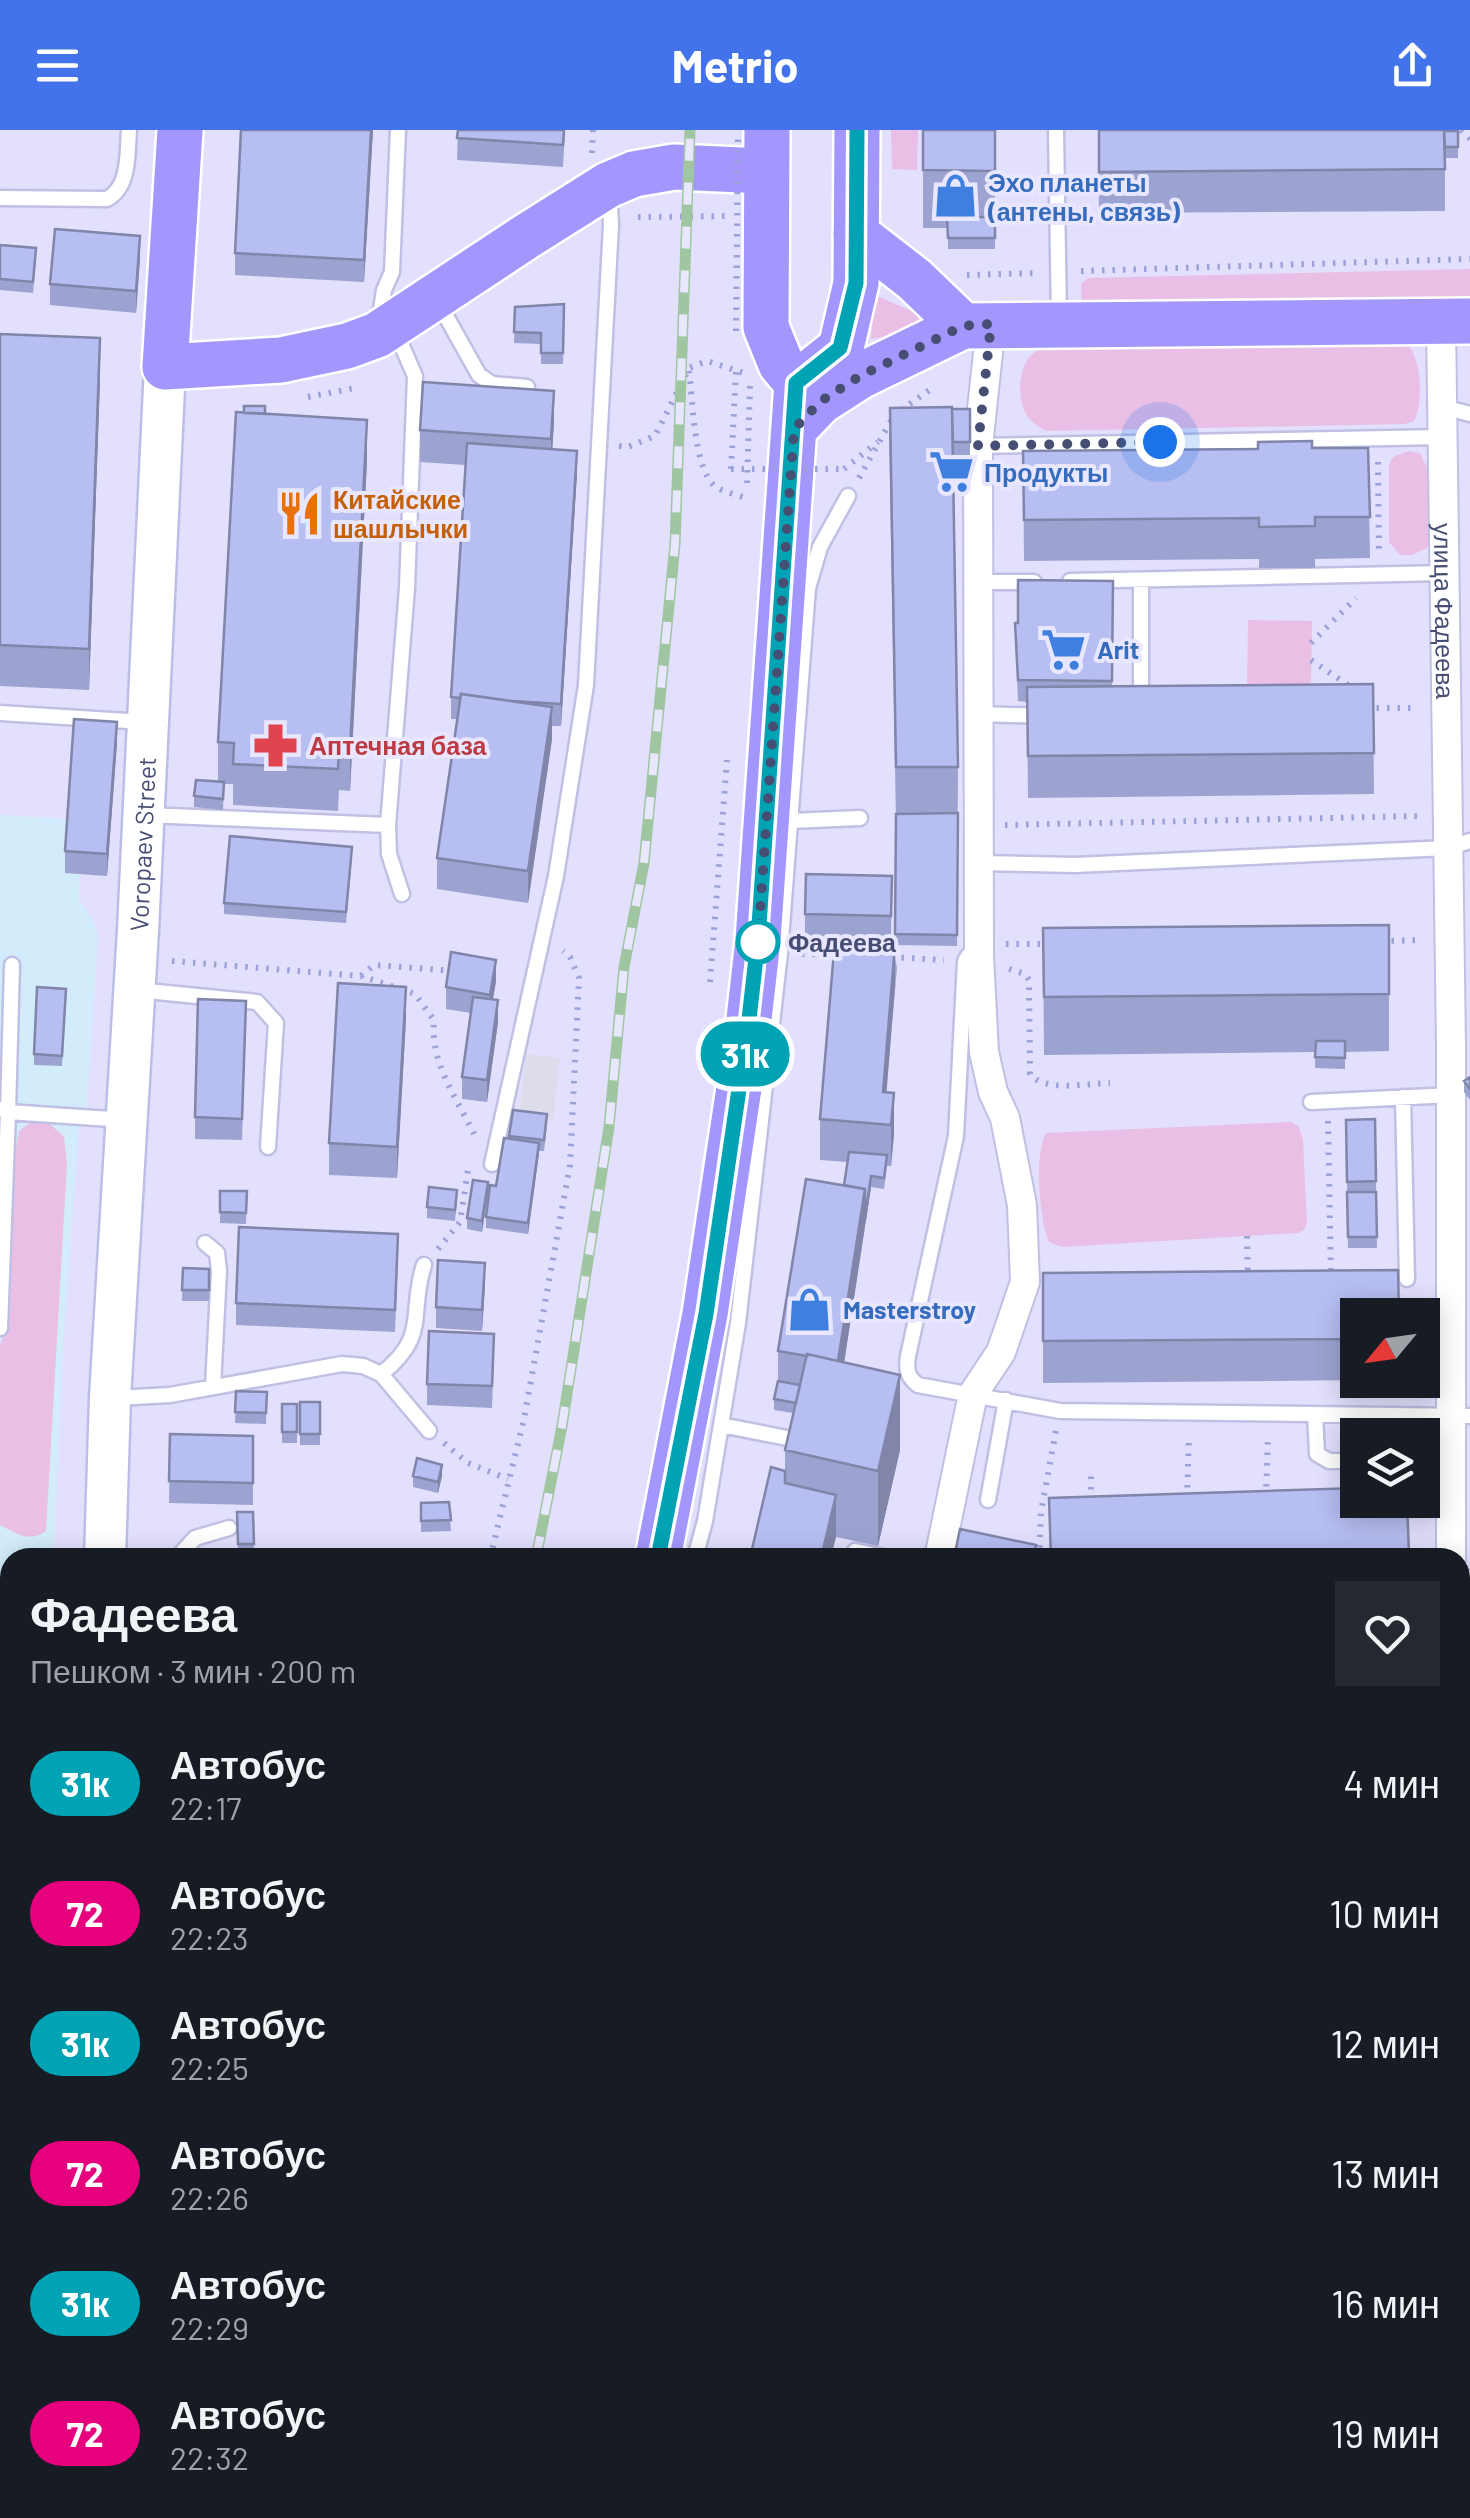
<!DOCTYPE html>
<html lang="ru">
<meta charset="utf-8">
<style>
body{margin:0;font-family:Barlow,sans-serif;background:#242831;color:#f1f3f6;height:100vh;display:flex;flex-direction:column;font-size:38px;white-space:nowrap}
*{box-sizing:border-box;margin:0}
p{font-size:32px;color:#9ea1a6}
.icon{flex:none;width:55px;height:55px;fill:none;stroke:currentColor;stroke-width:2;stroke-linecap:round;stroke-linejoin:round}
.map{position:relative;flex:1;overflow:hidden}
.sheet{position:absolute;left:0px;top:1418px;width:1470px;height:972px;display:flex;flex-direction:column;background:#171b24;border-radius:30px 30px 0 0;box-shadow:0 5px 25px #0003}
.sheet>*{flex:none}
.badge{padding:0 20px;border-radius:32px;font-size:35px;line-height:65px}
.needle{width:65px;rotate:241deg}
.fabs{position:absolute;left:1340px;top:1168px;display:grid;gap:20px}
.fabs a{display:grid;place-items:center;width:100px;height:100px;border-radius:0px;background:#171b24;box-shadow:0 5px 25px #0003;font-size:50px}
.you{position:absolute;width:50px;height:50px;margin:-25px;border:8px solid #fff;border-radius:50%;background:#1a73e8;box-shadow:0 0 0 15px #1a73e833}
.map>.badge{position:absolute;translate:-50% -50%;box-shadow:0 0 0 5px #fff}
.round{display:grid;place-items:center;flex:none;width:105px;height:105px;border-radius:0px;background:#242831}
.head{display:flex;align-items:center;justify-content:space-between;height:170px;padding:0 30px}
h1{font-size:48px;font-weight:700;line-height:75px}
ul{padding:0;list-style:none}
li{display:flex;align-items:center;gap:30px;height:130px;padding:0 30px}
li div{flex:1}
li b{display:block;font-size:38px}
li em{font-style:normal}
li .badge{min-width:110px;font-weight:700;text-align:center}
header{display:flex;justify-content:space-between;align-items:center;height:130px;padding:0 30px;background:#4273ea;color:#fff;font-size:45px;font-weight:700}
.map>svg:first-child{display:block}
.industrial{fill:#dcdceb}
.medical{fill:#d3ecfb}
.green{fill:#eabfe6}
.lines{fill:none;stroke-linecap:round;stroke-linejoin:round}
.lane-casing{stroke:#bfc0e3;stroke-width:19}
.street-casing{stroke:#bfc0e3;stroke-width:32}
.secondary-casing{stroke:#bcbee8;stroke-width:45}
.primary-casing{stroke:#fff;stroke-width:50}
.path{stroke:#9ba2d7;stroke-width:6;stroke-dasharray:2.5 8;stroke-linecap:butt}
.lane{stroke:#fff;stroke-width:14}
.street{stroke:#fff;stroke-width:28}
.secondary{stroke:#fff;stroke-width:40}
.primary{stroke:#a397fd;stroke-width:45}
.rail-casing{stroke:#a0c5a1;stroke-width:11}
.rail{stroke:#e9e7ff;stroke-width:8;stroke-dasharray:22;stroke-linecap:butt}
.path-bridge{stroke:#9ba2d7;stroke-width:6;stroke-dasharray:2.5 8;stroke-linecap:butt}
.wall{fill:#9da3d0}
.shaded-wall{fill:#8085a9}
.building{fill:#b7bef2;stroke:#8085a9;stroke-width:2.5}
.line-casing{stroke:#fff;stroke-width:22}
.line{stroke:#00a3b4;stroke-width:15}
.walk{stroke:#474e74;stroke-width:10;stroke-dasharray:0 18}
.stop-dot{fill:#fff;stroke:#00a3b4;stroke-width:5}
.labels{text-anchor:middle;dominant-baseline:central;stroke-width:8;stroke-linejoin:round;paint-order:stroke}
.shop-label{font-size:25px;font-weight:bold;fill:#366cbe;stroke:#e9e7ff;text-anchor:start}
.food-label{font-size:25px;font-weight:bold;fill:#c56008;stroke:#e9e7ff;text-anchor:start}
.street-label{font-size:25px;fill:#474e74;stroke:#e9e7ff}
.health-label{font-size:25px;font-weight:bold;fill:#be3a42;stroke:#e9e7ff;text-anchor:start}
.stop-label{font-size:25px;font-weight:bold;fill:#474e74;stroke:#e9e7ff;text-anchor:start}
</style>
<header><svg class="icon" aria-label="menu" viewBox="0 0 24 24"><path d="M4 6h16M4 12h16M4 18h16"/></svg>Metrio<svg class="icon" aria-label="share" viewBox="0 0 24 24"><path d="M12 15V3M7 8l5-5 5 5M5 13v7h14v-7"/></svg></header>
<div class="map">
<svg width="1470" height="2388" viewBox="0 0 1470 2388">
<rect width="100%" height="100%" fill="#e3e0fd"/>
<path class="industrial" d="M526 924 560 928 553 991 519 987Z"/>
<path class="medical" d="M0 685 69 689 65 742 80 744 79 770 92 788 98 805 87 977H80L62 1233 54 1427 10 1428V2380H23L22 2388H0Z"/>
<path class="green" d="M891 0H918L917 40 892 39Z
M1470 139V176L1082 174 1081 154 1088 148Z
M874 165 948 196 871 209Z
M1406 212C1422 228 1424 271 1414 291L1405 294 1046 301C1038 296 1031 293 1026 284 1015 264 1019 226 1042 218Z
M1408 321 1420 323 1427 337 1429 412 1427 418 1412 425H1400L1389 412V335L1393 327Z
M1248 490 1312 491 1311 564H1247Z
M1291 992 1299 997 1303 1009 1307 1093 1304 1100 1298 1103 1061 1117 1049 1112C1039 1088 1034 1026 1046 1003Z
M30 993H49L64 1007 67 1034 46 1401C29 1413 17 1404 0 1395V1215L10 1180 15 1026 19 1001Z
M10 1673V1945L0 1794V1686Z
M10 2161V2380H17V2388H0Z
M111 2380H229L227 2388H111Z"/>
<g class="lines">
<defs>
<path id="lane" d="M1056 0 1059 190
M0 68 107 69C130 56 127 25 129 0
M438 172 479 245 492 254 527 257
M379 192 384 160 392 142 398 0
M1443 277 1470 284
M978 316 1442 307
M1070 451 1445 443
M979 452H1034
M1137 573 1141 565V450
M0 583 144 592
M979 584 1045 586
M145 685 388 695 407 458 415 246 395 200
M790 691 860 688
M388 695 389 724 402 764
M979 733 1075 735 1448 718 1470 711
M979 826H968L965 831 956 1006 908 1226C906 1239 907 1247 918 1255L1060 1281 1470 1286
M137 860 257 872 276 893 268 1017
M1403 967 1407 1149
M1311 972 1452 965
M1 979 8 982 12 835
M492 1034 556 746 586 555 611 95 609 61
M205 1113 217 1123 219 1141 213 1256
M0 1198 8 982 125 990
M381 1244 429 1301
M116 1268 170 1265 342 1234 363 1236 381 1244C430 1206 408 1184 424 1135
M1315 1284 1317 1324 1329 1331H1358
M721 1295 787 1308
M988 1370 1006 1270
M855 1421 888 1428
M177 1428 195 1408 229 1398
M695 1428 705 1391 738 1193 780 823 808 458 820 417 848 366
M1460 1451 1470 1448
M1460 1593 1470 1587
M1460 1646 1470 1641
M1460 1794 1470 1796
M1460 1942 1470 1994"/>
<g id="street">
<path id="s1" d="M1441 193 1451 916V1428"/>
<path d="M939 1428 973 1264 1001 1222 1025 1152 1022 1075 1005 988 993 962 984 922 979 826 978 316 991 195"/>
</g>
<g id="secondary">
<path id="s2" d="M105 1428 110 1268 138 800 165 237"/>
<path d="M65 2388V2380"/>
</g>
<path id="primary" d="M180 0 165 237 281 230 347 216 377 205 527 106 608 55 634 44 674 37 765 41
M767 0 766 197 781 234 797 253
M856 104 914 149 963 196
M797 253 841 218 856 153 857 0
M794 299 821 271 860 246 963 196 1470 191
M658 1428 705 1184 748 898 758 810 797 253
M419 2388 422 2380"/>
</defs>
<use href="#lane" class="lane-casing"/>
<use href="#street" class="street-casing"/>
<use href="#secondary" class="secondary-casing"/>
<use href="#primary" class="primary-casing"/>
<path class="path" d="M1461 0 1470 9
M592 23 593 0
M638 87 730 86
M1081 141 1470 129
M967 145 1039 143
M689 241C693 268 693 340 716 357 724 362 737 365 746 368
M308 267 355 258
M901 280 931 259
M619 316 628 317 655 306 689 238 707 231 744 243
M1378 332 1379 424
M731 339 736 242
M844 339 878 312
M859 348 892 289
M747 353 750 256
M1311 513 1356 468
M1311 530 1351 557
M1366 578H1417
M1005 695 1422 686
M1381 811 1423 810
M1006 814H1048
M802 824 839 825
M891 827 944 830
M172 831 361 846 415 864 434 890C430 933 456 967 474 1004
M1009 839 1025 844 1029 850 1030 944C1046 963 1087 953 1110 953
M361 846 374 835 455 841
M710 852 727 630
M1328 991 1331 1149
M1247 1106 1248 1149
M438 1119 460 1092 468 1040
M444 1313 468 1333 508 1349
M1266 1367 1268 1305
M1187 1368 1189 1305
M1091 1370V1341
M490 1428 524 1289 570 1035 579 848 570 827 563 821
M1039 1428 1041 1382 1056 1300
M0 2228 10 2077
M227 2388 233 2380
M709 2388 721 2380"/>
<use href="#lane" class="lane"/>
<use href="#street" class="street"/>
<use href="#secondary" class="secondary"/>
<use href="#primary" class="primary"/>
<defs>
<path id="rail" d="M536 1428 562 1296 609 997 624 837 644 733 675 414 690 0
M314 2388 316 2380"/>
</defs>
<use href="#rail" class="rail-casing"/>
<use href="#rail" class="rail"/>
<path class="path-bridge" d="M736 201 738 7
M731 339H844"/>
</g>
<path class="wall" d="M373 0 364 152 235 145V123Z
M458 0H565L563 37 457 30Z
M923 0H995V119H948V98H923Z
M1098 0 1458 1V28H1445V81L1099 83Z
M0 115 36 129 33 163 0 160Z
M140 128 136 183 50 175V154Z
M564 174 563 234H541V214L514 213 515 177Z
M0 204 100 250 89 560 0 556Z
M952 279 970 312V334H953L958 637 957 816 895 815 896 692 889 302Z
M265 284 367 331 350 661 339 660 338 681 233 675V654H224L223 680 194 677V666L218 651V612Z
M554 292 552 319 577 343 561 596H552V609L528 773 437 759V728L457 589H451V567L465 335 420 332V300Z
M1368 318 1370 428 1315 429V438H1259V429L1024 431 1023 321Z
M1113 451 1112 557 1373 554 1374 664 1028 668 1027 572 1018 571 1015 493H1018Z
M117 613 107 746 65 743V721Z
M352 728 346 793 224 784V773Z
M892 746 891 807 805 806V784Z
M1389 795V921L1345 922V939L1315 938V922L1044 925 1043 798Z
M895 827 897 838 886 962 894 1004 891 1036H887L884 1059 871 1057 844 1232 900 1320 878 1416 836 1407 750 1428 785 1341V1320L793 1283 774 1280V1269L778 1251V1221L844 1055 847 1032 820 1030V989Z
M496 851 493 869 498 892 487 972 462 969V947L471 883 446 879V857Z
M66 870 62 936 34 935V924Z
M406 889 397 1048 329 1045V1013Z
M246 893 242 1010 195 1009V987Z
M1470 947V970L1464 962V951Z
M513 980 547 995 544 1021H539L528 1104 486 1098V1087L509 1009Z
M1375 989 1377 1118H1348L1346 990Z
M220 1061H247L246 1094 220 1093Z
M488 1063 482 1102 467 1099V1088Z
M457 1071 455 1091 427 1088V1077Z
M398 1126 395 1202 236 1195V1173Z
M183 1138 209 1139V1171H182Z
M1043 1143 1358 1185V1250H1370L1043 1253Z
M485 1155 482 1201 436 1198V1177Z
M494 1225 492 1278 427 1275V1254Z
M236 1261 267 1262 266 1294 235 1293Z
M300 1272H320V1315H300Z
M282 1274H297V1313H282Z
M170 1304 253 1306V1375L169 1373Z
M413 1346H442L438 1363 413 1357Z
M1049 1368 1407 1370 1409 1428H1050Z
M449 1372 451 1401 421 1402V1373Z
M237 1382H253L254 1425H238Z
M1470 2018V2388H815V2380H1460V2330H1463L1460 2308V2020Z
M498 2380H578L574 2384 594 2388H498Z"/>
<path class="shaded-wall" d="M371 0H373L364 152V130Z
M140 106V128L136 183V161Z
M100 208V250L89 560V519Z
M554 261V292L551 341V309Z
M367 290V331L350 661V619Z
M577 321V343L561 596V574Z
M552 577V609L528 773V741Z
M117 592V613L107 746V724Z
M895 815V856L884 994 883 962Z
M496 830V851L490 886V865Z
M406 857V889L397 1048V1017Z
M498 870V892L487 972V950Z
M894 963V1004L891 1036V995Z
M539 1013V1024L528 1104V1093Z
M871 1046V1057L838 1273V1231L865 1059Z
M488 1052V1063L482 1102V1091Z
M485 1133V1155L482 1201V1180Z
M900 1245V1320L878 1416V1341Z
M442 1335V1346L438 1363V1352Z
M836 1365V1407L831 1428H821Z
M4 1988V2029L0 2096V2055Z"/>
<path class="building" d="M241 0H371L364 130 235 123Z
M458 0H564L563 15 457 8Z
M923 0H995V41L923 40Z
M1099 0H1444L1445 39 1099 42Z
M1444 1H1458V17H1445Z
M947 87H995V108H948Z
M55 99 140 106 136 161 50 154Z
M0 115 36 118 33 152 0 149Z
M564 174 563 223H541V203L514 202 515 177Z
M0 204 100 208 89 519 0 515Z
M423 252 554 261 551 309 420 300Z
M244 276H265V284L244 283Z
M952 277 958 637H896L890 278Z
M952 279H970V312H953Z
M236 282 367 290 350 619H339L338 639 233 634 234 613 218 612Z
M1312 311V318H1368L1370 387H1315V396L1259 397V388L1024 390 1023 321 1258 319V312Z
M467 313 577 321 561 574 512 571 461 564 460 568 451 567Z
M1018 450 1113 451 1112 551 1018 550 1015 493H1018Z
M1373 554 1374 623 1028 626 1027 557Z
M461 564 552 577 528 741 437 728Z
M74 589 117 592 107 724 65 721Z
M196 650 224 652 223 669 194 666Z
M958 683 957 805 895 804 896 684Z
M230 706 352 717 346 782 224 773Z
M806 744 892 746 891 786 805 784Z
M1389 795V864L1044 867 1043 798Z
M835 809 895 815 883 962 894 963 891 995 820 989Z
M451 822 496 830 490 865 446 857Z
M338 853 406 857 397 1017 329 1013Z
M37 857 66 859 62 926 34 924Z
M473 867 498 870 487 950 462 947Z
M198 869 246 871 242 989 195 987Z
M1316 911H1345V928L1315 927Z
M1470 947V959L1464 951Z
M513 980 547 984 544 1010 509 1006Z
M1375 989 1376 1051 1347 1052 1346 990Z
M504 1008 539 1013 528 1093 486 1087 490 1055 496 1056Z
M849 1022 887 1025 884 1048 871 1046 865 1089V1059L844 1055Z
M806 1049 865 1059 838 1231 807 1224V1226L778 1221Z
M473 1050 488 1052 482 1091 467 1088Z
M429 1057 457 1060 455 1080 427 1077Z
M220 1061H247L246 1083 220 1082Z
M1347 1062H1376L1377 1107H1348Z
M239 1097 398 1104 395 1180 236 1173Z
M438 1130 485 1133 482 1180 436 1177Z
M183 1138 209 1139V1160H182Z
M1398 1140 1399 1185H1358V1209L1043 1211V1143Z
M429 1201 494 1204 492 1256 427 1254Z
M807 1224 900 1245 878 1341 785 1320Z
M778 1251 800 1255 796 1273 774 1269Z
M236 1261 267 1262 266 1283 235 1282Z
M300 1272H320V1304H300Z
M282 1274H297V1302H282Z
M170 1304 253 1306V1353L169 1351Z
M417 1328 442 1335 438 1352 413 1346Z
M771 1337 785 1341V1353L836 1365 821 1428H750Z
M1358 1358V1370H1407L1409 1425 1335 1428H1051L1049 1368Z
M449 1372 451 1390 421 1391V1373Z
M237 1382H253L254 1414H238Z
M960 1399 1036 1415 1033 1428H954Z
M284 1425 344 1426V1428H284Z
M0 1987 4 1988 0 2055Z
M1470 2018V2076L1460 2078V2020Z
M1470 2083V2121L1460 2122V2085Z
M1470 2155V2220L1460 2222V2157Z
M1470 2251V2297L1463 2298 1460 2276V2253Z
M1470 2329V2375L1460 2376V2330Z
M498 2380H518L517 2384Z
M531 2380H569L564 2387Z
M728 2380H808L809 2388H719Z
M820 2380H885L836 2388H821Z
M1127 2380H1435L1382 2388H1074Z
M567 2383 594 2388H566Z"/>
<g class="lines">
<defs>
<path id="line" d="M658 1428 706 1184 748 898 758 810 796 253 840 218 856 153 857 0"/>
</defs>
<use href="#line" class="line-casing"/>
<use href="#line" class="line"/>
<path class="walk" d="M758 812 794 299 821 271 860 246 963 196 991 194 978 316 1160 312"/>
</g>
<defs>
<symbol id="shop-bare" viewBox="-9 -9 18 18"><path d="M-5-2.5h2.3a2.7 3.5 0 0 1 5.4 0H5L5.5 6h-11ZM-1.5-2.5h3a1.5 2.3 0 0 0-3 0Z" fill="#3f7fe0" stroke="#e9e7ff" stroke-width="2.5" paint-order="stroke"/></symbol>
<symbol id="supermarket-bare" viewBox="-9 -9 18 18"><path d="M-6-5.5h2.5l.6 2H6L4.5 2H-2.5L-4.4-4H-6ZM-1.5 3.2a1.3 1.3 0 1 0 .1 0ZM3 3.2a1.3 1.3 0 1 0 .1 0Z" fill="#3f7fe0" stroke="#e9e7ff" stroke-width="2.5" paint-order="stroke"/></symbol>
<symbol id="restaurant-bare" viewBox="-9 -9 18 18"><path d="M-5-6h1v4h1v-4h1v4h1v-4h1v5L-1.5 .5V6h-2V.5L-5-1ZM5-6V6H3V1.5H1.5Q1.5-4 5-6Z" fill="#e8710a" stroke="#e9e7ff" stroke-width="2.5" paint-order="stroke"/></symbol>
<symbol id="pharmacy-bare" viewBox="-9 -9 18 18"><path d="M-2-6h4v4h4v4h-4v4h-4v-4h-4v-4h4Z" fill="#e0444e" stroke="#e9e7ff" stroke-width="2.5" paint-order="stroke"/></symbol>
</defs>
<g fill-rule="evenodd">
<use href="#shop-bare" x="924" y="34" width="63" height="63"/>
<use href="#supermarket-bare" x="920" y="310" width="63" height="63"/>
<use href="#restaurant-bare" x="268" y="352" width="63" height="63"/>
<use href="#supermarket-bare" x="1032" y="488" width="63" height="63"/>
<use href="#pharmacy-bare" x="244" y="584" width="63" height="63"/>
<use href="#shop-bare" x="778" y="1148" width="63" height="63"/>
</g>
<circle class="stop-dot" cx="758" cy="812" r="20"/>
<g class="labels">
<g class="shop-label">
<text x="988" y="52">Эхо планеты<tspan x="988" dy="29">(антены, связь)</tspan></text>
<text x="984" y="342">Продукты</text>
<text x="1097" y="519">Arit</text>
<text x="843" y="1179">Masterstroy</text>
</g>
<g class="food-label">
<text x="333" y="369">Китайские<tspan x="333" dy="29">шашлычки</tspan></text>
</g>
<g class="street-label">
<text stroke="none"><textPath href="#s1" startOffset="288">улица Фадеева</textPath></text>
<text stroke="none"><textPath href="#s2" startOffset="715">Voropaev Street</textPath></text>
</g>
<g class="health-label">
<text x="309" y="615">Аптечная база</text>
</g>
<g class="stop-label">
<text x="788" y="812">Фадеева</text>
</g>
</g>
</svg>
<div class="fabs">
<a><svg class="needle" viewBox="-14 -14 28 28"><path d="M0-13l5 13h-10z" fill="#e53935"/><path d="M0 13l5-13h-10z" fill="#9ea1a6"/></svg></a>
<a><svg class="icon" aria-label="layers" viewBox="0 0 24 24"><path d="M12 4l9 5-9 5-9-5zM3 14l9 5 9-5"/></svg></a>
</div>
<div class="you" style="left:1160px;top:312px"></div>
<b class="badge" style="left:745px;top:924px;background:#00a3b4;color:#fff">31к</b>
<section class="sheet">
<div class="head"><div><h1>Фадеева</h1><p>Пешком · 3 мин · 200 m</p></div><a class="round"><svg class="icon" aria-label="heart" viewBox="0 0 24 24"><path d="M12 20l-8-8c-3-5 5-10 8-4 3-6 11-1 8 4z"/></svg></a></div>
<ul>
<li><span class="badge" style="background:#00a3b4;color:#fff">31к</span><div><b>Автобус</b><p>22:17</p></div><em>4 мин</em></li>
<li><span class="badge" style="background:#e6007e;color:#fff">72</span><div><b>Автобус</b><p>22:23</p></div><em>10 мин</em></li>
<li><span class="badge" style="background:#00a3b4;color:#fff">31к</span><div><b>Автобус</b><p>22:25</p></div><em>12 мин</em></li>
<li><span class="badge" style="background:#e6007e;color:#fff">72</span><div><b>Автобус</b><p>22:26</p></div><em>13 мин</em></li>
<li><span class="badge" style="background:#00a3b4;color:#fff">31к</span><div><b>Автобус</b><p>22:29</p></div><em>16 мин</em></li>
<li><span class="badge" style="background:#e6007e;color:#fff">72</span><div><b>Автобус</b><p>22:32</p></div><em>19 мин</em></li>
</ul>
</section>
</div>
